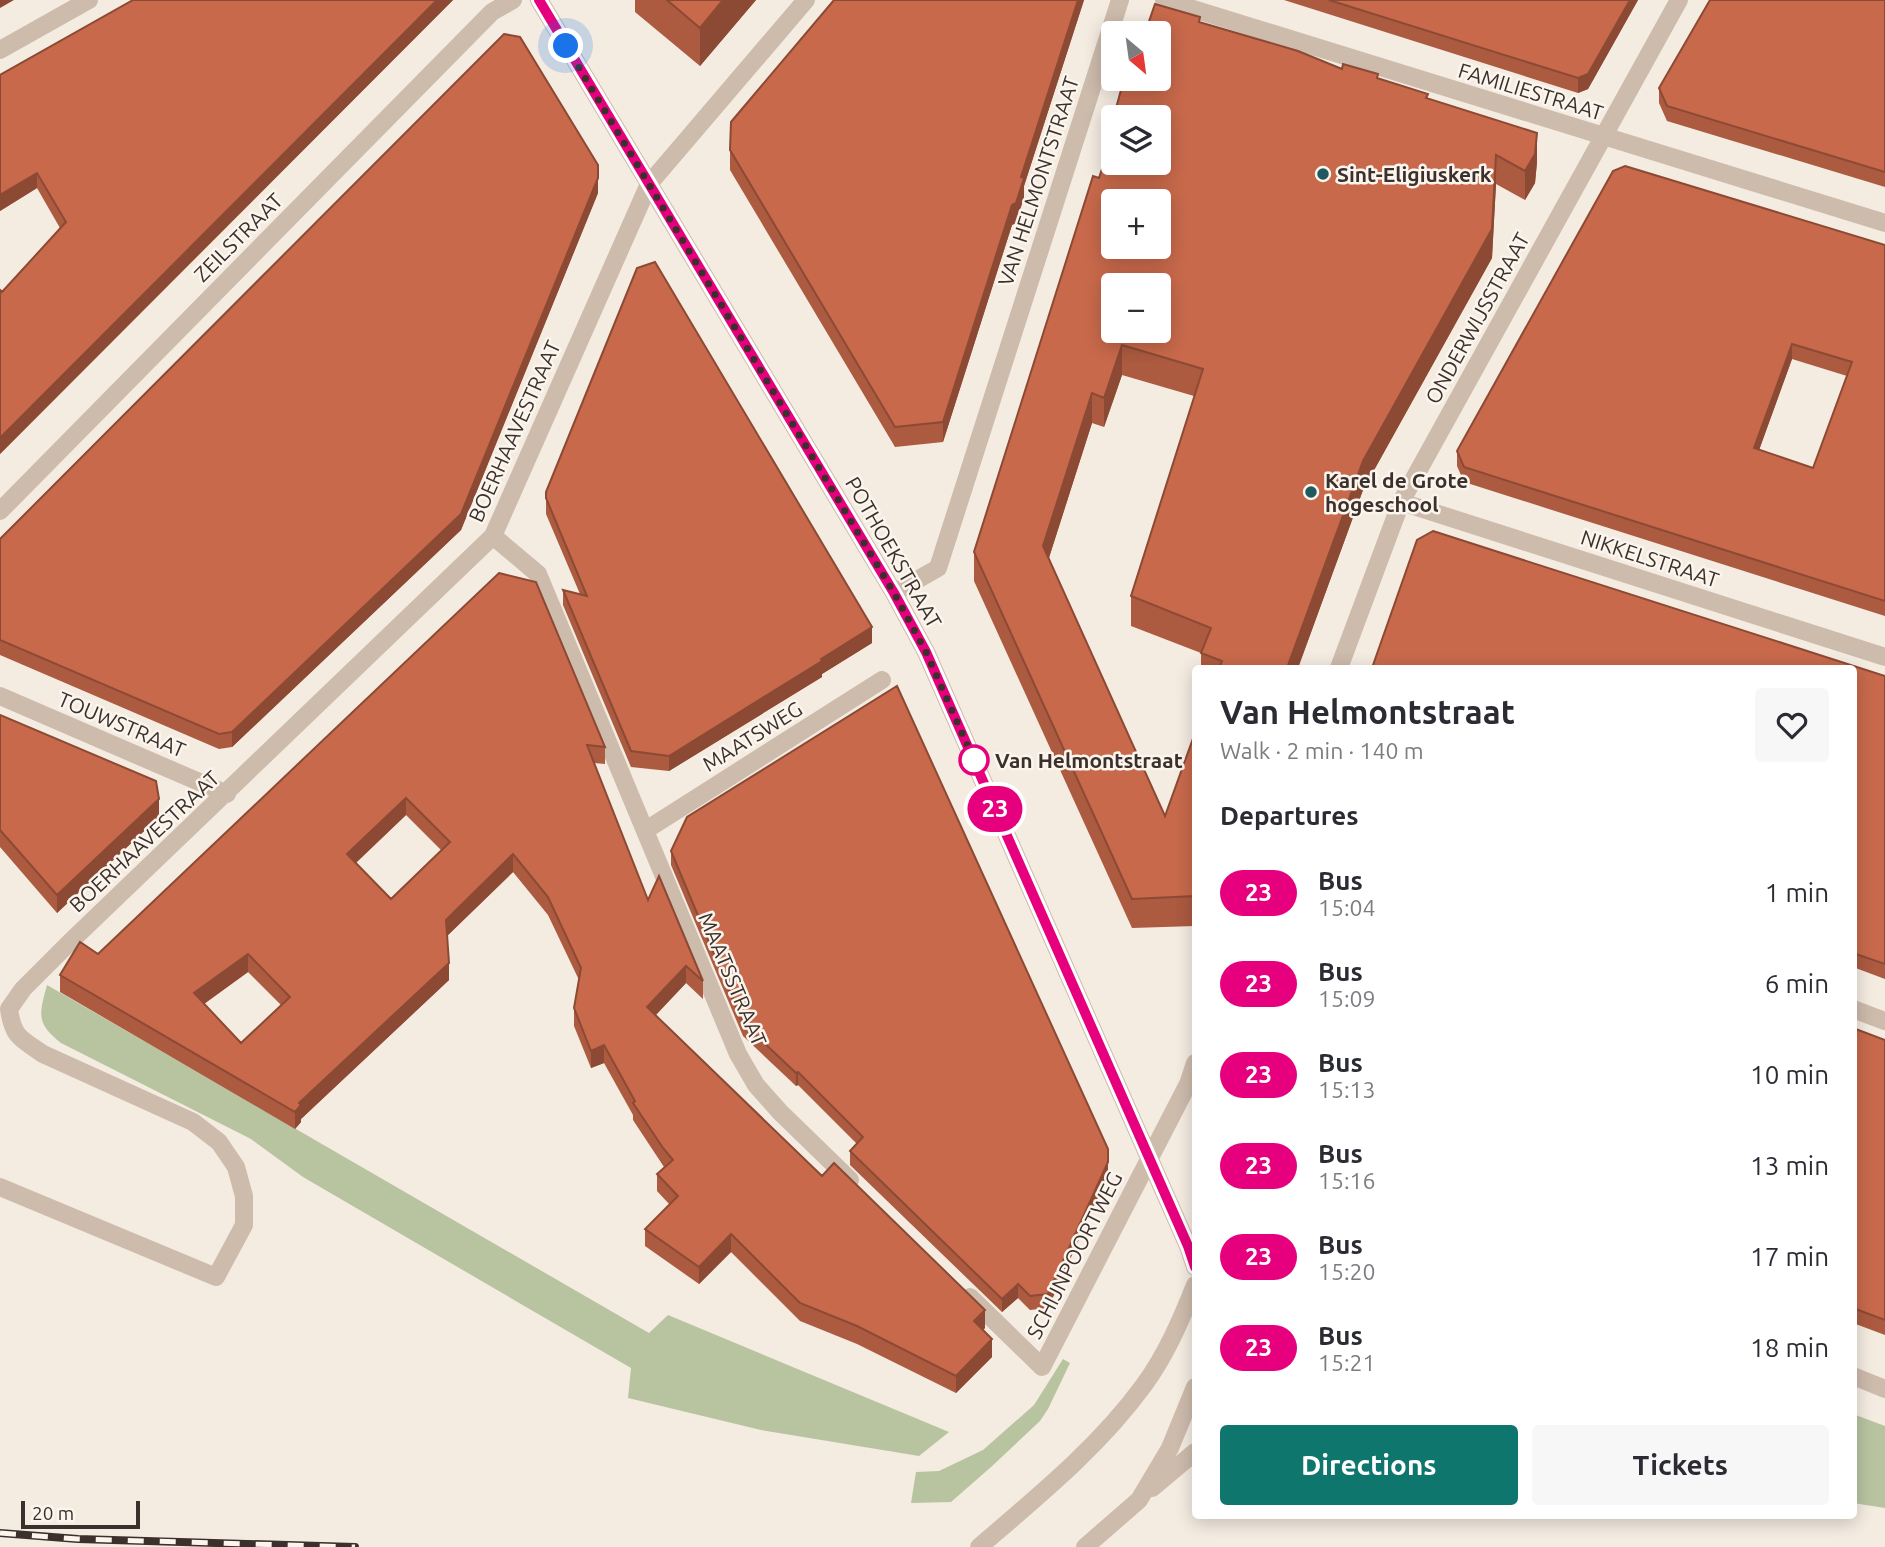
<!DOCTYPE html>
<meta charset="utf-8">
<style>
body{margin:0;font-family:Ubuntu,sans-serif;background:#f7f7f7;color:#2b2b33;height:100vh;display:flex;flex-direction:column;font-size:26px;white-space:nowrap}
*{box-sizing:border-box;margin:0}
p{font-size:23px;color:#7c7c81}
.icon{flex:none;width:38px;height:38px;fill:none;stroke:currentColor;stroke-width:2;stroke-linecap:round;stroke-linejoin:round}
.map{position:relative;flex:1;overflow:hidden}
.drawer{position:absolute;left:1192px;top:665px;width:665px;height:854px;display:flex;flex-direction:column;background:#fff;border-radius:7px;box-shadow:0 4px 18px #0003}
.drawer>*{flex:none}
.badge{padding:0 14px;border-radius:23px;font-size:24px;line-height:46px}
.needle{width:46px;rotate:151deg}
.fabs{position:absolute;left:1101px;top:21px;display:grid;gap:14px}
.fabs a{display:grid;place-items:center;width:70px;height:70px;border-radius:7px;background:#fff;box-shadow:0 4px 18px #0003;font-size:35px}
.scale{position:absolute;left:21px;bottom:18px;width:119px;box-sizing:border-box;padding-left:7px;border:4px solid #3b302b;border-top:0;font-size:19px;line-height:24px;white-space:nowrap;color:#3b302b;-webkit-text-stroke:5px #fbf5ee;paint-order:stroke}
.you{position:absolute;width:35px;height:35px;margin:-18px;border:5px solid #fff;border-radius:50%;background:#1a73e8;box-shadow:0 0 0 10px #1a73e833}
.map>.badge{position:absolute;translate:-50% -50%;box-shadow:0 0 0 4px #fff}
h2{padding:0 28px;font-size:26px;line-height:63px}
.round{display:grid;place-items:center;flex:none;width:74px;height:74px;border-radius:7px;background:#f7f7f7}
.headline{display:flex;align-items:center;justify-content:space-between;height:119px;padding:0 28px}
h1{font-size:33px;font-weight:700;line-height:52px}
.cta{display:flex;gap:14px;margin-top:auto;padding:14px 28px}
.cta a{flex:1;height:80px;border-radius:7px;background:#0f766e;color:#fff;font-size:28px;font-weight:700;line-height:80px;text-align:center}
.cta a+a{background:#f7f7f7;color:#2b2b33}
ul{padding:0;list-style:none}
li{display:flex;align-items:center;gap:21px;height:91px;padding:0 28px}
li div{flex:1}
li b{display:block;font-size:26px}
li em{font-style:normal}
li .badge{min-width:77px;font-weight:700;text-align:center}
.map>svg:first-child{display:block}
.green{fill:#b8c4a0}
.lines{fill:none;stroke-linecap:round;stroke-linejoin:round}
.minor{stroke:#cdbbac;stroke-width:18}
.rail-casing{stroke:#3b302b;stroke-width:8}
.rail{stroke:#fbf5ee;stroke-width:5;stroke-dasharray:16;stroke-linecap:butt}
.wall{fill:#ac5a40;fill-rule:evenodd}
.shaded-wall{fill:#8c4a34}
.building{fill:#c8694b;stroke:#8c4a34;stroke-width:2;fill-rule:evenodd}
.line-casing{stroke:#fff;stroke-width:16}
.line{stroke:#e6007e;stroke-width:10}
.walk{stroke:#3b302b;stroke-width:7;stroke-dasharray:0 12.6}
.poi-dot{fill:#1f5a5e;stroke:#fbf5ee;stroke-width:2.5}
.stop-dot{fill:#fff;stroke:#e6007e;stroke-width:3.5}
.labels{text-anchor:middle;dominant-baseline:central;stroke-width:5;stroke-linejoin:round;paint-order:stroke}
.street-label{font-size:21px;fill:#3b302b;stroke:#fbf5ee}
.poi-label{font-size:21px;font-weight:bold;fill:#3b302b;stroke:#fbf5ee;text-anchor:start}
.stop-label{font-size:21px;font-weight:bold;fill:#3b302b;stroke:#fbf5ee;text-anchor:start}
</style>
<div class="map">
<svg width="1885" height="1547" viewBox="0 0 1885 1547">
<rect width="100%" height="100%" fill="#f4ebe1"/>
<path class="green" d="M47 985 649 1333 668 1315 949 1432 919 1456 761 1430 628 1398 631 1368 303 1177 251 1139 61 1043C36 1023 39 1015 47 985Z
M1063 1359 1070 1363 1048 1409 1040 1421 991 1467 951 1502 911 1503 916 1472 939 1471 983 1450 1034 1405Z
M1853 1414 1885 1426V1508L1853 1503Z"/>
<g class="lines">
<path class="minor" d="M539 0 894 593 926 652 1188 1246 1195 1267
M1164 0 1885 223
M0 50 89 0
M1401 502 1885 657
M0 511 492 12 513 0
M493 536 538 574 738 1054 756 1085 780 1112 850 1180
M894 593 938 568 1120 0
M1339 668 1401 502 1679 0
M0 696 227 794
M646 830 882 680
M1853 1009 1885 1021
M0 1187 216 1277 244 1225V1196L236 1167 219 1142 193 1122 43 1054C20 1038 13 1037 9 1009L23 989 70 942 493 536 649 184 806 0
M970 1297 1042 1367 1188 1084 1195 1063
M1853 1376 1885 1389
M1152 1488 1195 1452
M979 1547C1037 1497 1098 1448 1144 1385 1166 1355 1181 1320 1195 1285
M1085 1547 1139 1500 1170 1448 1195 1387"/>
<defs>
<path id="rail" d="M0 1533 78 1539 355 1547"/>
</defs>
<use href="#rail" class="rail-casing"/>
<use href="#rail" class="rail"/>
</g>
<path class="wall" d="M133 0H453L0 454 2 292 60 228 37 188 0 211V75Z
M635 0H756L700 66 635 12Z
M834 0H1084L1024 186V197L1016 223 1012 225 943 442 895 447 730 170V150Z
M1284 0H1638L1588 89 1578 93Z
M1885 0V187L1667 121 1659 103V88Z
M1200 22 1342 69 1378 78 1428 98 1537 162 1535 183 1525 200 1496 184 1492 258 1363 490 1298 668H1201V653L1131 626V596L1194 396 1122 375 1104 427 1092 423 1049 558 1165 816 1195 733V926L1132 928 974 581V552L1099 178 1158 117H1115V112Z
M598 193 461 530 232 747 219 749 0 655V539Z
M1885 245V616L1464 482 1457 466V451ZM1792 359 1847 376 1813 468 1759 450Z
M546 492 872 643 822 674V677L669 771 631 767 563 605V590L580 594 546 514Z
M499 573 605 747V764L594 763 648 900 703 981V999L686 983 656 1015 822 1176 985 1328 983 1330 992 1357 956 1393 857 1344 800 1321 731 1252 699 1284 645 1246V1229L670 1205 657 1191V1174L664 1167 633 1120V1115L604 1063 591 1068 574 1026V1008L579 980 548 915 513 872 447 936 449 980 301 1119V1122L295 1129 60 992V975L98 954ZM406 815 441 850 391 899 356 863ZM248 972 281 1005 241 1043 204 1004Z
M1853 668 1885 676V979L1853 967Z
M0 715 159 817 57 913 0 847Z
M671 851 1108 1175 1048 1308 1030 1310 1018 1298 1002 1312 850 1165V1151L857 1144 798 1085 796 1086 743 1036 671 865Z
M1853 1028 1885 1040V1335L1853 1323Z"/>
<path class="shaded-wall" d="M0 0H14L0 8Z
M437 0H453L0 454V438Z
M723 0H756L700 66V28Z
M1078 0H1084L1024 186V197L1016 223 1012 225 943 442V422Z
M1630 0H1638L1588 89 1578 93V78Z
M1537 133V162L1535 183 1525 200V171Z
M1496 155V184L1492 258 1363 490 1298 668H1287L1363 461Z
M37 173V188L0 211V195Z
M598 178V193L461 530 232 747V732Z
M1792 344V359L1754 464V448Z
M1122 345V375L1104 427V398Z
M1092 393V423L1043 576V546Z
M872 627V643L822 674V677L669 771V756Z
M406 798V815L347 871V854Z
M159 799V817L57 913V895Z
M513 854V872L446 937V920Z
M248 954V972L194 1011V993Z
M449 963V980L301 1119V1122L295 1129V1112L299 1103Z
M686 966V983L647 1024V1007Z
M604 1045V1063L591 1068V1051Z
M798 1072V1085L796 1086V1073Z
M1108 1162V1175L1048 1308V1294Z
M731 1234V1252L699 1284V1267Z
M1018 1284V1298L1002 1312V1299Z
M985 1310V1328L974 1338V1321Z
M992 1339V1357L956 1393V1376Z"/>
<path class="building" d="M133 0H437L0 438V290L2 292 66 222 37 173 0 195V75Z
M667 0H723L700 28Z
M834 0H1078L1021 177 1024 178 1016 203 1012 205 943 422 895 427 730 150 731 122Z
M1329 0H1630L1588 74 1578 78Z
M1710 0H1885V172L1667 106 1659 88Z
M1155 4 1200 17 1199 22 1298 51 1342 69 1343 64 1378 74 1377 78 1428 94 1426 98 1537 133 1535 154 1525 171 1496 155 1492 229 1363 461 1287 668H1219L1222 661 1201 653 1211 628 1131 596 1203 369 1122 345 1104 398 1092 393 1043 546 1165 816 1195 733V896L1132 899 974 552 1093 176 1099 178 1113 135V163H1158V117H1119L1120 114 1115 112 1124 79H1158V33H1145ZM1113 201H1158V247H1113ZM1113 285H1158V331H1113Z
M504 34 520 37 598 165V178L461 514 232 732 219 734 0 640V539Z
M1625 166 1885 245V601L1464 467 1457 451 1613 171ZM1792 344 1852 362 1813 468 1754 448Z
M655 262 872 627 821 659 822 661 669 756 631 751 563 590 587 596 546 498V492L637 268Z
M1433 531 1885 676V964L1853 953V668H1372L1417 540Z
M499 573 536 582 605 747 587 745 648 900 659 876 703 981 686 966 647 1007 822 1176 834 1163 985 1310 974 1321 992 1339 956 1376 857 1326 800 1303 731 1234 699 1267 645 1229 678 1196 657 1174 673 1160 663 1148 633 1103 635 1101 604 1045 591 1051 574 1008 581 968 548 897 513 854 446 920 449 963 299 1103 301 1105 295 1112 60 975 80 942 98 954ZM406 798 450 842 391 899 347 854ZM248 954 290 997 241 1043 194 993Z
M897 686 1108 1149V1162L1048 1294 1030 1296 1018 1284 1002 1299 850 1151 863 1137 798 1072 796 1073 743 1023 671 851 687 817Z
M0 715 156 781 159 799 57 895 0 830Z
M1853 1028 1885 1040V1320L1853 1308Z"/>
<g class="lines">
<defs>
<path id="line" d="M539 0 894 593 926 652 1188 1246 1195 1267"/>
</defs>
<use href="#line" class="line-casing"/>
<use href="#line" class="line"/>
<path class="walk" d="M566 46 894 593 926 652 974 760"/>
</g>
<g class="poi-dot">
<circle cx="1323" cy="174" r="7"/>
<circle cx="1311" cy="492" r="7"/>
</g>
<circle class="stop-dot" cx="974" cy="760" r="14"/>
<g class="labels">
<g class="street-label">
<text transform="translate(1531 91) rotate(17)">FAMILIESTRAAT</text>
<text transform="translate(1038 181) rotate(-72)">VAN HELMONTSTRAAT</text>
<text transform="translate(238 237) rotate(-45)">ZEILSTRAAT</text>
<text transform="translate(1477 318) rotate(-61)">ONDERWIJSSTRAAT</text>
<text transform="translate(514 431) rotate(-66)">BOERHAAVESTRAAT</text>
<text transform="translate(894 552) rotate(60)">POTHOEKSTRAAT</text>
<text transform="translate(1650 558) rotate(18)">NIKKELSTRAAT</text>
<text transform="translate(122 724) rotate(23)">TOUWSTRAAT</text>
<text transform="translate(752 736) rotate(-32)">MAATSWEG</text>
<text transform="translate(144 841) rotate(-43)">BOERHAAVESTRAAT</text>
<text transform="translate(733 979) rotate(67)">MAATSSTRAAT</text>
<text transform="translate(1074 1255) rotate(-63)">SCHIJNPOORTWEG</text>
</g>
<g class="poi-label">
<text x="1337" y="174">Sint-Eligiuskerk</text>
<text x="1325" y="480">Karel de Grote<tspan x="1325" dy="24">hogeschool</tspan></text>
</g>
<g class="stop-label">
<text x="995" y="760">Van Helmontstraat</text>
</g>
</g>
</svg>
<div class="fabs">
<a><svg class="needle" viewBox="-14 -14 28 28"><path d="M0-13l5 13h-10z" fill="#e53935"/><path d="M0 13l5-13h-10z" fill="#7c7c81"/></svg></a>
<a><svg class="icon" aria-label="layers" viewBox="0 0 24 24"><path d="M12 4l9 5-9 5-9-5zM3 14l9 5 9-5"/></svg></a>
<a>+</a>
<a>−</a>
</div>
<div class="scale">20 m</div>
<div class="you" style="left:566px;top:46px"></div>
<b class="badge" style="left:995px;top:809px;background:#e6007e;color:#fff">23</b>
<section class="drawer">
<div class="headline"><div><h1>Van Helmontstraat</h1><p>Walk · 2 min · 140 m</p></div><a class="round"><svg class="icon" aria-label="heart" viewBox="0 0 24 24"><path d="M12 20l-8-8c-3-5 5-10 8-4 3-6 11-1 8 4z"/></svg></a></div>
<h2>Departures</h2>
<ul>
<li><span class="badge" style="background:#e6007e;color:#fff">23</span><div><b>Bus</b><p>15:04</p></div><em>1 min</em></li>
<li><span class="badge" style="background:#e6007e;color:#fff">23</span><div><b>Bus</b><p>15:09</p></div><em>6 min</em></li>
<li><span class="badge" style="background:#e6007e;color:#fff">23</span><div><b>Bus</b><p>15:13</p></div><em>10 min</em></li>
<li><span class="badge" style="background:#e6007e;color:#fff">23</span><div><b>Bus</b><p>15:16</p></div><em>13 min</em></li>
<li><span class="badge" style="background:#e6007e;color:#fff">23</span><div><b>Bus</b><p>15:20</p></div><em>17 min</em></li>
<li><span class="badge" style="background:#e6007e;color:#fff">23</span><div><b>Bus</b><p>15:21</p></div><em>18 min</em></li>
</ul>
<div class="cta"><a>Directions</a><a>Tickets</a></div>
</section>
</div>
